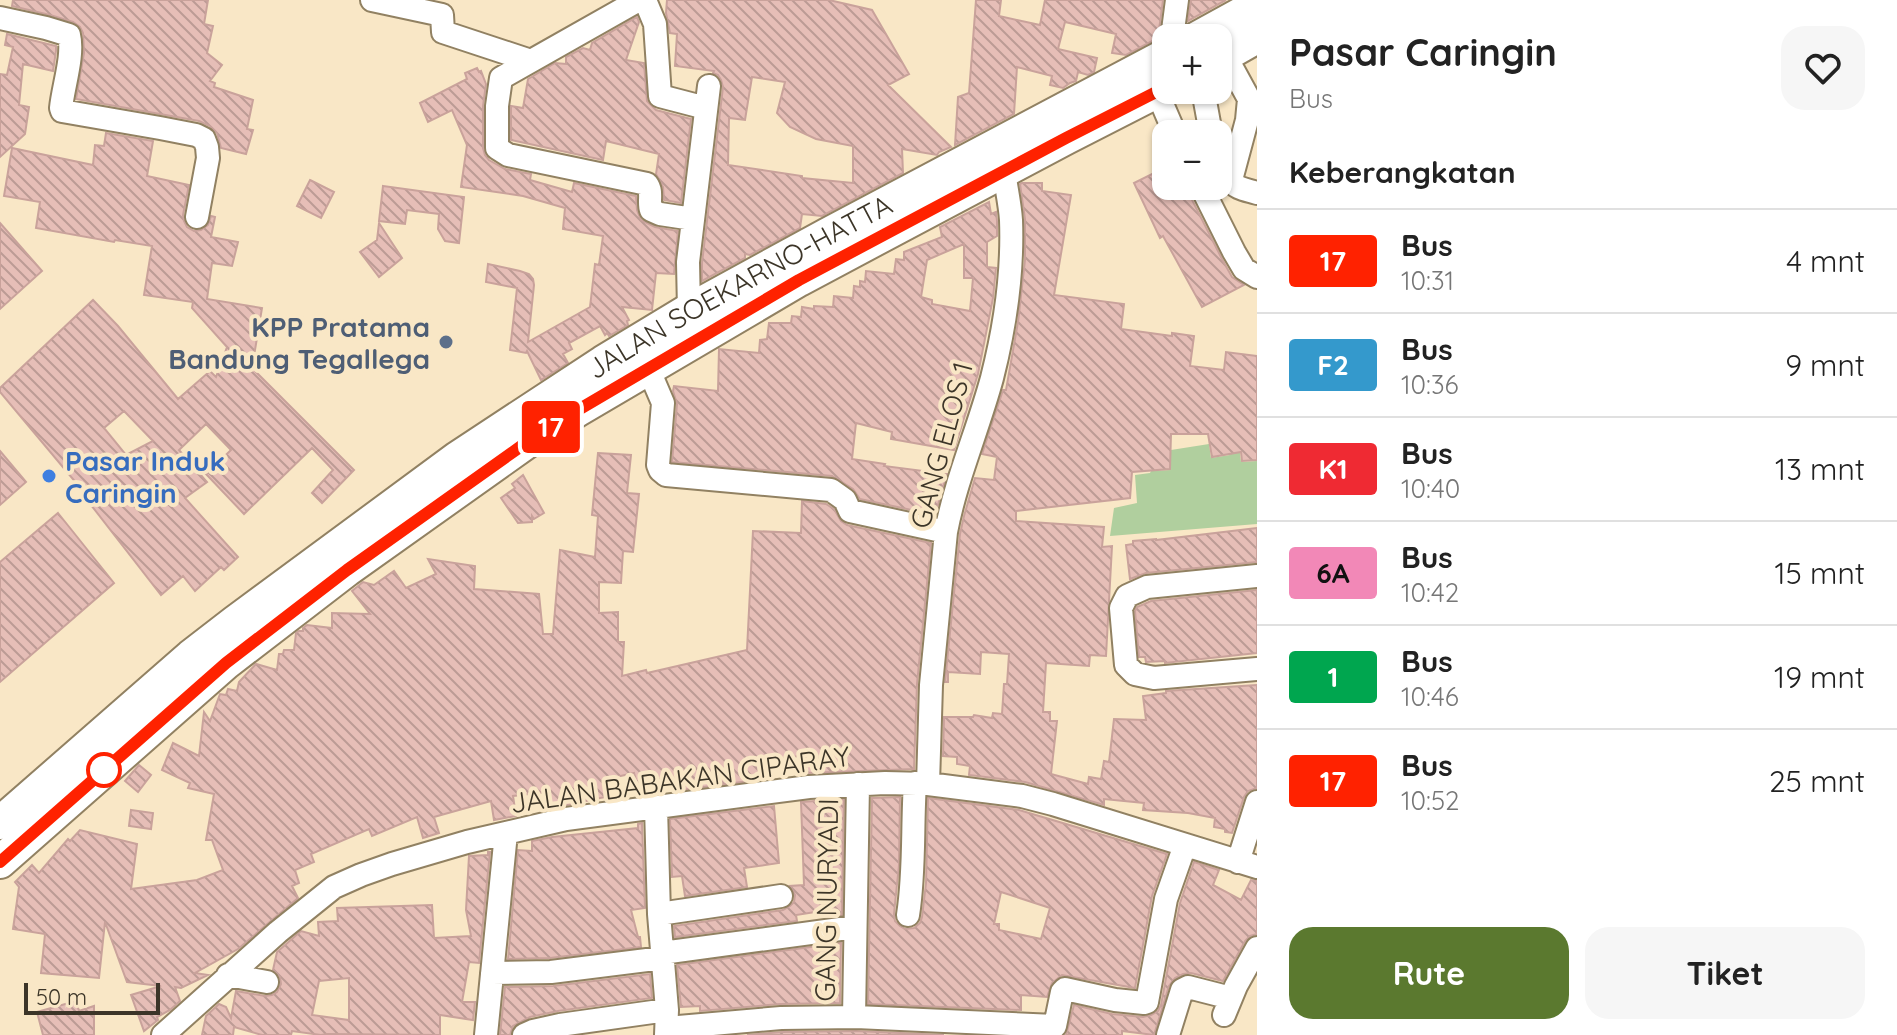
<!DOCTYPE html>
<html lang="id">
<meta charset="utf-8">
<style>
body{margin:0;font-family:Quicksand,sans-serif;background:#f6f6f6;color:#222;height:100vh;display:flex;flex-direction:column;font-size:30px;white-space:nowrap}
*{box-sizing:border-box;margin:0}
p{font-size:26px;color:#767676}
.icon{flex:none;width:44px;height:44px;fill:none;stroke:currentColor;stroke-width:2;stroke-linecap:round;stroke-linejoin:round}
.map{position:relative;flex:1;overflow:hidden}
.side{display:flex;flex-direction:column;background:#fff;width:640px}
.side>*{flex:none}
.badge{padding:0 16px;border-radius:6px;font-size:28px;line-height:52px}
.controls{position:absolute;left:1152px;top:24px;display:grid;gap:16px}
.controls a{display:grid;place-items:center;width:80px;height:80px;border-radius:16px;background:#fff;box-shadow:0 2px 6px #0004;font-size:40px}
.scale{position:absolute;left:24px;bottom:20px;width:136px;box-sizing:border-box;padding-left:8px;border:4px solid #3c3528;border-top:0;font-size:22px;line-height:28px;white-space:nowrap;color:#3c3528;-webkit-text-stroke:6px #f9e7c6;paint-order:stroke}
.map>.badge{position:absolute;translate:-50% -50%;box-shadow:0 0 0 4px #fff}
h2{padding:0 32px;font-size:30px;line-height:72px}
.round{display:grid;place-items:center;flex:none;width:84px;height:84px;border-radius:24px;background:#f6f6f6}
.headline{display:flex;align-items:center;justify-content:space-between;height:136px;padding:0 32px}
h1{font-size:38px;font-weight:800;line-height:60px}
.cta{display:flex;gap:16px;margin-top:auto;padding:16px 32px}
.cta a{flex:1;height:92px;border-radius:24px;background:#5b792f;color:#fff;font-size:32px;font-weight:800;line-height:92px;text-align:center}
.cta a+a{background:#f6f6f6;color:#222}
ul{padding:0;list-style:none}
li{display:flex;align-items:center;gap:24px;height:104px;padding:0 32px;border-top:2px solid #e0e0e0}
li div{flex:1}
li b{display:block;font-size:30px}
li em{font-style:normal}
li .badge{min-width:88px;font-weight:700;text-align:center}
main{display:flex;flex:1;min-height:0}
.map>svg:first-child{display:block}
.grass{fill:#b0cf9e}
.building{fill:url(#building-back-hatch);stroke:#c9a29b;stroke-width:2;fill-rule:evenodd}
.lines{fill:none;stroke-linecap:round;stroke-linejoin:round}
.minor-casing{stroke:#918162;stroke-width:26}
.highway-casing{stroke:#918162;stroke-width:36}
.minor{stroke:#fff;stroke-width:22}
.highway{stroke:#fff;stroke-width:32}
.line-casing{stroke:#fff;stroke-width:18}
.line{stroke:#f20;stroke-width:12}
.service-dot{fill:#5c6f8a;stroke:#f9e7c6;stroke-width:3}
.shop-dot{fill:#3f7fe0;stroke:#f9e7c6;stroke-width:3}
.stop-dot{fill:#fff;stroke:#f20;stroke-width:4}
.labels{text-anchor:middle;dominant-baseline:central;stroke-width:8;stroke-linejoin:round;paint-order:stroke}
.street-label{font-size:28px;fill:#3c3528;stroke:#f9e7c6}
.service-label{font-size:28px;font-weight:bold;fill:#4e5e75;stroke:#f9e7c6;text-anchor:end}
.shop-label{font-size:28px;font-weight:bold;fill:#366cbe;stroke:#f9e7c6;text-anchor:start}
</style>
<main>
<div class="map">
<svg width="1257" height="1035" viewBox="0 0 1257 1035">
<defs>
<pattern id="building-back-hatch" width="6" height="6" patternUnits="userSpaceOnUse" patternTransform="scale(2)"><rect width="6" height="6" fill="#e6beb7"/><path d="M-1 5l2 2M0 0l6 6M5-1l2 2" fill="none" stroke="#bc9b95"/></pattern>
</defs>
<rect width="100%" height="100%" fill="#f9e7c6"/>
<path class="grass" d="M1238 436 1241 462 1257 461V524L1110 536 1114 508 1137 503 1135 475 1150 473 1151 471 1171 470V450L1209 444 1211 458 1230 455 1228 437Z"/>
<path class="building" d="M13 0H208L204 24 213 26 207 53 222 65 210 81 215 83 214 87 253 100 247 129 253 130 246 154 221 148 217 133 210 126 199 121 76 99 84 53 83 33 80 27 73 22 50 15 12 6Z
M667 0H829L872 10 909 74 888 85 951 147 939 152 937 155 902 149 903 173 822 216 802 214 800 228 750 255 745 254V258L702 281V263L723 87 721 80 718 75 713 73 714 71 675 66 677 34 670 33 666 13ZM752 77 785 82 777 113 790 127 816 139 853 146V183L802 178V176L728 165 729 118 745 120Z
M976 0H1001L999 16 1040 25 1045 0H1163L1158 38 1126 55 1112 53 1116 34 1065 22 1058 49 1097 58 1094 72 1088 75 1078 72 1076 81 1070 83 1063 88 1050 85 1052 76 1017 67 1014 114 955 145 958 97 969 93Z
M1191 0H1226L1188 21Z
M637 17 639 22 626 60 644 63 647 101 656 110 691 119 681 203 664 200 663 187 656 174 659 154 606 141 603 160 511 140V106L523 108 528 79 555 63 566 64V57L583 48 590 50 592 43Z
M7 34 56 46V51L53 71 23 64 19 105 29 107 25 134 0 157V74L7 75 13 47 5 45Z
M477 68 479 72 481 71 486 84 483 106V148L485 155 489 160 505 169 531 174 530 180 572 192 574 183 636 196 637 210 641 220 655 227 678 231 674 274 656 273 652 310 622 307 629 320 627 321 628 325 609 336 607 333 605 335 600 326 569 343 572 349 563 354 568 363 541 380 527 351 526 353 510 350 517 288 486 282 488 264 520 271 529 274 533 279 534 285 528 342 590 307 595 264 599 265 603 236 563 229 565 208 523 196 461 187 467 145 452 110 428 122 420 103 467 79 465 73Z
M106 133 153 141 147 176 189 185 183 215 184 221 187 227 194 231 201 230 208 225 211 216 215 217 211 237 238 242 232 266 212 263 207 299 262 308 252 368 354 470 322 503 312 493 333 470 312 448 244 514 206 474 231 450 206 424 179 450 207 482 185 498 238 557 224 570 221 567 195 591 183 576 161 595 91 505 93 503 0 392V388L93 300 118 326 178 399 210 371 216 377 227 347 192 308 193 302 144 295 152 246 115 240 114 242 36 228 40 202 4 196 12 148 93 165 95 145 104 146ZM124 411 153 441 126 455 104 428Z
M1166 167V186H1187L1188 192 1222 259 1232 277 1244 285 1202 307 1163 236 1160 238 1134 183Z
M310 180 334 192 321 218 297 206Z
M1022 183H1042V191L1071 195 1054 295 1124 304 1121 329 1172 336V333L1194 336 1190 366 1224 370 1226 352 1257 356V460L1242 461 1241 452 1212 457 1208 434H1171L1170 469 1132 472 1130 498 1016 511V521L1104 527 1102 547 1112 546 1106 656 1090 655 1089 666 1046 663 1043 712H1050V721H1057L1051 774 1088 784 1089 777 1101 779 1104 761 1109 762 1114 719 1146 720 1143 696 1166 693V691L1257 685V788L1248 791 1244 797 1232 833 1225 832V829L1214 827 1215 818 1188 813 1143 810 1144 803 1104 799V805L1025 782 969 775 970 766 957 764V757L943 756 944 717H973L974 715 992 718 993 713 1002 714 1004 684H1007L1009 654 981 652 980 674 948 672V682H945L960 534 964 516 975 478 994 480 997 457 982 454 1003 390H1006L1018 322 1025 260V219L1020 184Z
M383 186 464 197 459 243 445 241 438 229 439 214 407 210 405 224 379 221Z
M989 202 991 214 996 212 997 221V236L987 242V267L996 268 993 298 978 374 954 450 891 439 892 432 856 423 852 459 885 464 884 466 947 474 935 515 860 499 853 489 832 476 672 462 677 404 673 391 674 386 718 391 719 349 759 353 760 340 767 339 769 323H791L792 316 801 317 802 307 814 309V306L833 307 834 296 853 298 854 286 860 287V281L865 282 866 271 894 274 896 259 904 260V252L942 237 940 227ZM964 244V278H973L970 311 932 304V300L921 297 927 260Z
M0 223 42 271 0 309Z
M379 223 402 258 379 277 360 252 377 240Z
M0 451 26 482 0 505Z
M598 453 631 455 627 493 639 494 633 552 623 551 621 583 599 582V613L618 612V642H624L622 676 646 670 647 673 747 650 753 531 801 533 802 501 826 504 834 509 841 521 847 525 931 543 917 684 914 769 807 773 805 763 800 764 799 756 768 761 769 768 764 769 765 779 674 791 672 784 640 794 634 773 607 779 610 796 552 808 549 792 513 796 516 816 494 820 491 801 434 817 439 833 423 838 417 817 372 836 369 829 311 854 314 862 295 870 299 883 292 886 298 898 238 949 195 973 208 975 181 988 175 987 180 1001 170 1010 157 1017 158 1020 144 1031 131 995 161 986 127 982 105 922 99 978 41 973 45 934 13 929 19 887 15 882 32 865 39 873 68 839 70 841 80 830 137 844 131 889 197 880 223 870 212 840H206L214 794 188 788 190 783 162 770 173 743 199 756 204 712 210 721 220 694 226 695 228 689 237 691 239 682 256 664 277 670 279 654H283L284 650H294L296 633 299 631H303V628L307 625 332 628V613L370 614 352 591 363 582 374 585 394 571 406 588 436 574 428 559 475 566 474 589 539 594 543 634H553L560 550 595 557 598 516 592 515Z
M523 475 544 513 534 519 532 516V522L518 523 501 498 515 488 512 484Z
M58 513 114 583 0 682V562Z
M1257 528V562L1146 573 1130 579 1126 545 1133 544V541L1156 539V540Z
M1257 590V653L1165 663V661L1146 662 1145 657H1139L1135 611 1137 607 1151 601Z
M139 765 151 775 138 792 125 781Z
M900 797 899 865 894 914 895 921 900 926 905 929 914 928 920 923 922 917 926 883 928 798 1019 810 1167 854 1152 896 1135 988 1062 975 1052 983 1047 997 1021 995V1010L868 1004 872 798ZM1001 892 1050 908 1041 939 999 930V924H994Z
M844 799 842 915 828 917V910L796 915 797 921 675 937 674 926 783 910 790 906 794 902 795 895 790 886 804 885 801 802Z
M774 806 779 863 744 868 747 887 685 896 682 876 672 877 670 819Z
M131 810 153 813 151 829 129 826Z
M642 823 645 908 631 910 638 937H640L641 947 550 958 508 959 518 850 532 851V841L552 837 638 828V824Z
M488 852H490L479 963 469 962 462 1002H475L473 1020 440 1015V1035L327 1034 321 1035 292 1031 291 1035H262L234 1027 233 1035H202L206 1016 219 1004 226 1007 231 1018 236 991 265 996 272 995 277 992 281 984 280 977 273 970 277 952 301 931 319 936 318 922 338 921 337 908 432 905 434 938 471 936 466 910 469 856 488 855ZM349 978V1020L312 1015 319 981Z
M1194 862 1219 870 1213 885 1241 900 1251 880 1257 881V934L1250 936 1245 941 1223 981 1191 973 1183 974 1175 978 1169 986 1154 1035 1122 1031V1035H1066L1074 1005 1112 1014 1143 1017 1151 1015 1158 1011 1161 1005 1180 903Z
M841 943 840 1003 780 1004 700 1011V1006L681 1007 677 965Z
M650 974 652 998 558 1011 530 1017 513 1026 510 1035H500L505 987 553 986Z
M76 1001 79 1011 94 1006V1035H43L37 1012Z
M856 1031 944 1035H747L782 1032Z"/>
<g class="lines">
<defs>
<path id="minor" d="M372 0 442 15 443 32 531 61
M639 0 501 78 497 106V148L508 155 647 184C653 192 648 202 651 210L660 214 693 219
M645 0 655 24 660 96 706 108
M0 18 46 28 69 35C74 55 63 87 61 108L62 111 160 128 196 135 204 139 207 147 208 158 197 217
M1172 38 1177 0
M1225 55 1249 99 1247 120 1231 180C1235 189 1248 190 1257 193
M1203 90 1211 134
M1157 92 1175 134
M1201 186 1234 252 1244 269 1257 277
M689 310 688 262 709 86
M648 368 663 403 658 465 660 470 666 475 831 490 845 500 850 511 946 532
M1257 576 1147 587 1127 596 1121 608 1126 665 1135 674 1154 678 1257 669
M928 784 931 685 946 532C956 479 978 430 992 378 1005 327 1013 273 1011 220 1010 204 1006 187 1004 171
M656 807 659 914 667 1010 666 1035
M1238 862 1257 802
M659 914 781 896
M908 915C915 871 912 827 915 783
M662 953 855 927
M492 973 551 972 663 958
M228 975 267 982
M1224 1015 1236 986 1257 948
M854 1017 858 784
M667 1028 781 1018 856 1017 1055 1026 1062 992 1065 989 1115 1000 1144 1003 1147 1002 1166 899 1185 845
M163 1035 278 932 334 887 361 875 392 864 467 842 566 819 809 787 885 783 928 784 1022 796 1053 804 1257 867
M486 1035 506 833
M524 1035 533 1031 560 1025 667 1010
M1168 1035 1182 990 1188 987 1231 998"/>
<g id="highway">
<path d="M1197 38 1257 5"/>
<path d="M1218 59 1257 37"/>
<path id="s1" d="M0 823 191 656 235 622 457 458 603 362 689 310 828 234 1166 55"/>
<path d="M0 862 226 663 347 570 527 442 578 410 799 280 1066 138 1166 87"/>
</g>
</defs>
<use href="#minor" class="minor-casing"/>
<use href="#highway" class="highway-casing"/>
<use href="#minor" class="minor"/>
<use href="#highway" class="highway"/>
</g>
<g class="lines">
<defs>
<path id="line" d="M0 862 226 663 347 570 527 442 578 410 799 280 1066 138 1166 87"/>
</defs>
<use href="#line" class="line-casing"/>
<use href="#line" class="line"/>
</g>
<circle class="service-dot" cx="446" cy="342" r="8"/>
<circle class="shop-dot" cx="49" cy="476" r="8"/>
<circle class="stop-dot" cx="104" cy="770" r="16"/>
<g class="labels">
<g class="street-label">
<text stroke="none"><textPath href="#s1" startOffset="916">JALAN SOEKARNO-HATTA</textPath></text>
<text transform="translate(941 445) rotate(-75)">GANG ELOS 1</text>
<text transform="translate(680 779) rotate(-8)">JALAN BABAKAN CIPARAY</text>
<text transform="translate(826 900) rotate(-89)">GANG NURYADI</text>
</g>
<g class="service-label">
<text x="430" y="326">KPP Pratama<tspan x="430" dy="32">Bandung Tegallega</tspan></text>
</g>
<g class="shop-label">
<text x="65" y="460">Pasar Induk<tspan x="65" dy="32">Caringin</tspan></text>
</g>
</g>
</svg>
<div class="controls">
<a>+</a>
<a>−</a>
</div>
<div class="scale">50 m</div>
<b class="badge" style="left:551px;top:427px;background:#f20;color:#fff">17</b>
</div>
<section class="side">
<div class="headline"><div><h1>Pasar Caringin</h1><p>Bus</p></div><a class="round"><svg class="icon" aria-label="heart" viewBox="0 0 24 24"><path d="M12 20l-8-8c-3-5 5-10 8-4 3-6 11-1 8 4z"/></svg></a></div>
<h2>Keberangkatan</h2>
<ul>
<li><span class="badge" style="background:#f20;color:#fff">17</span><div><b>Bus</b><p>10:31</p></div><em>4 mnt</em></li>
<li><span class="badge" style="background:#3499cc;color:#fff">F2</span><div><b>Bus</b><p>10:36</p></div><em>9 mnt</em></li>
<li><span class="badge" style="background:#ef2a33;color:#fff">K1</span><div><b>Bus</b><p>10:40</p></div><em>13 mnt</em></li>
<li><span class="badge" style="background:#f288b7;color:#111">6A</span><div><b>Bus</b><p>10:42</p></div><em>15 mnt</em></li>
<li><span class="badge" style="background:#00a64f;color:#fff">1</span><div><b>Bus</b><p>10:46</p></div><em>19 mnt</em></li>
<li><span class="badge" style="background:#f20;color:#fff">17</span><div><b>Bus</b><p>10:52</p></div><em>25 mnt</em></li>
</ul>
<div class="cta"><a>Rute</a><a>Tiket</a></div>
</section>
</main>
